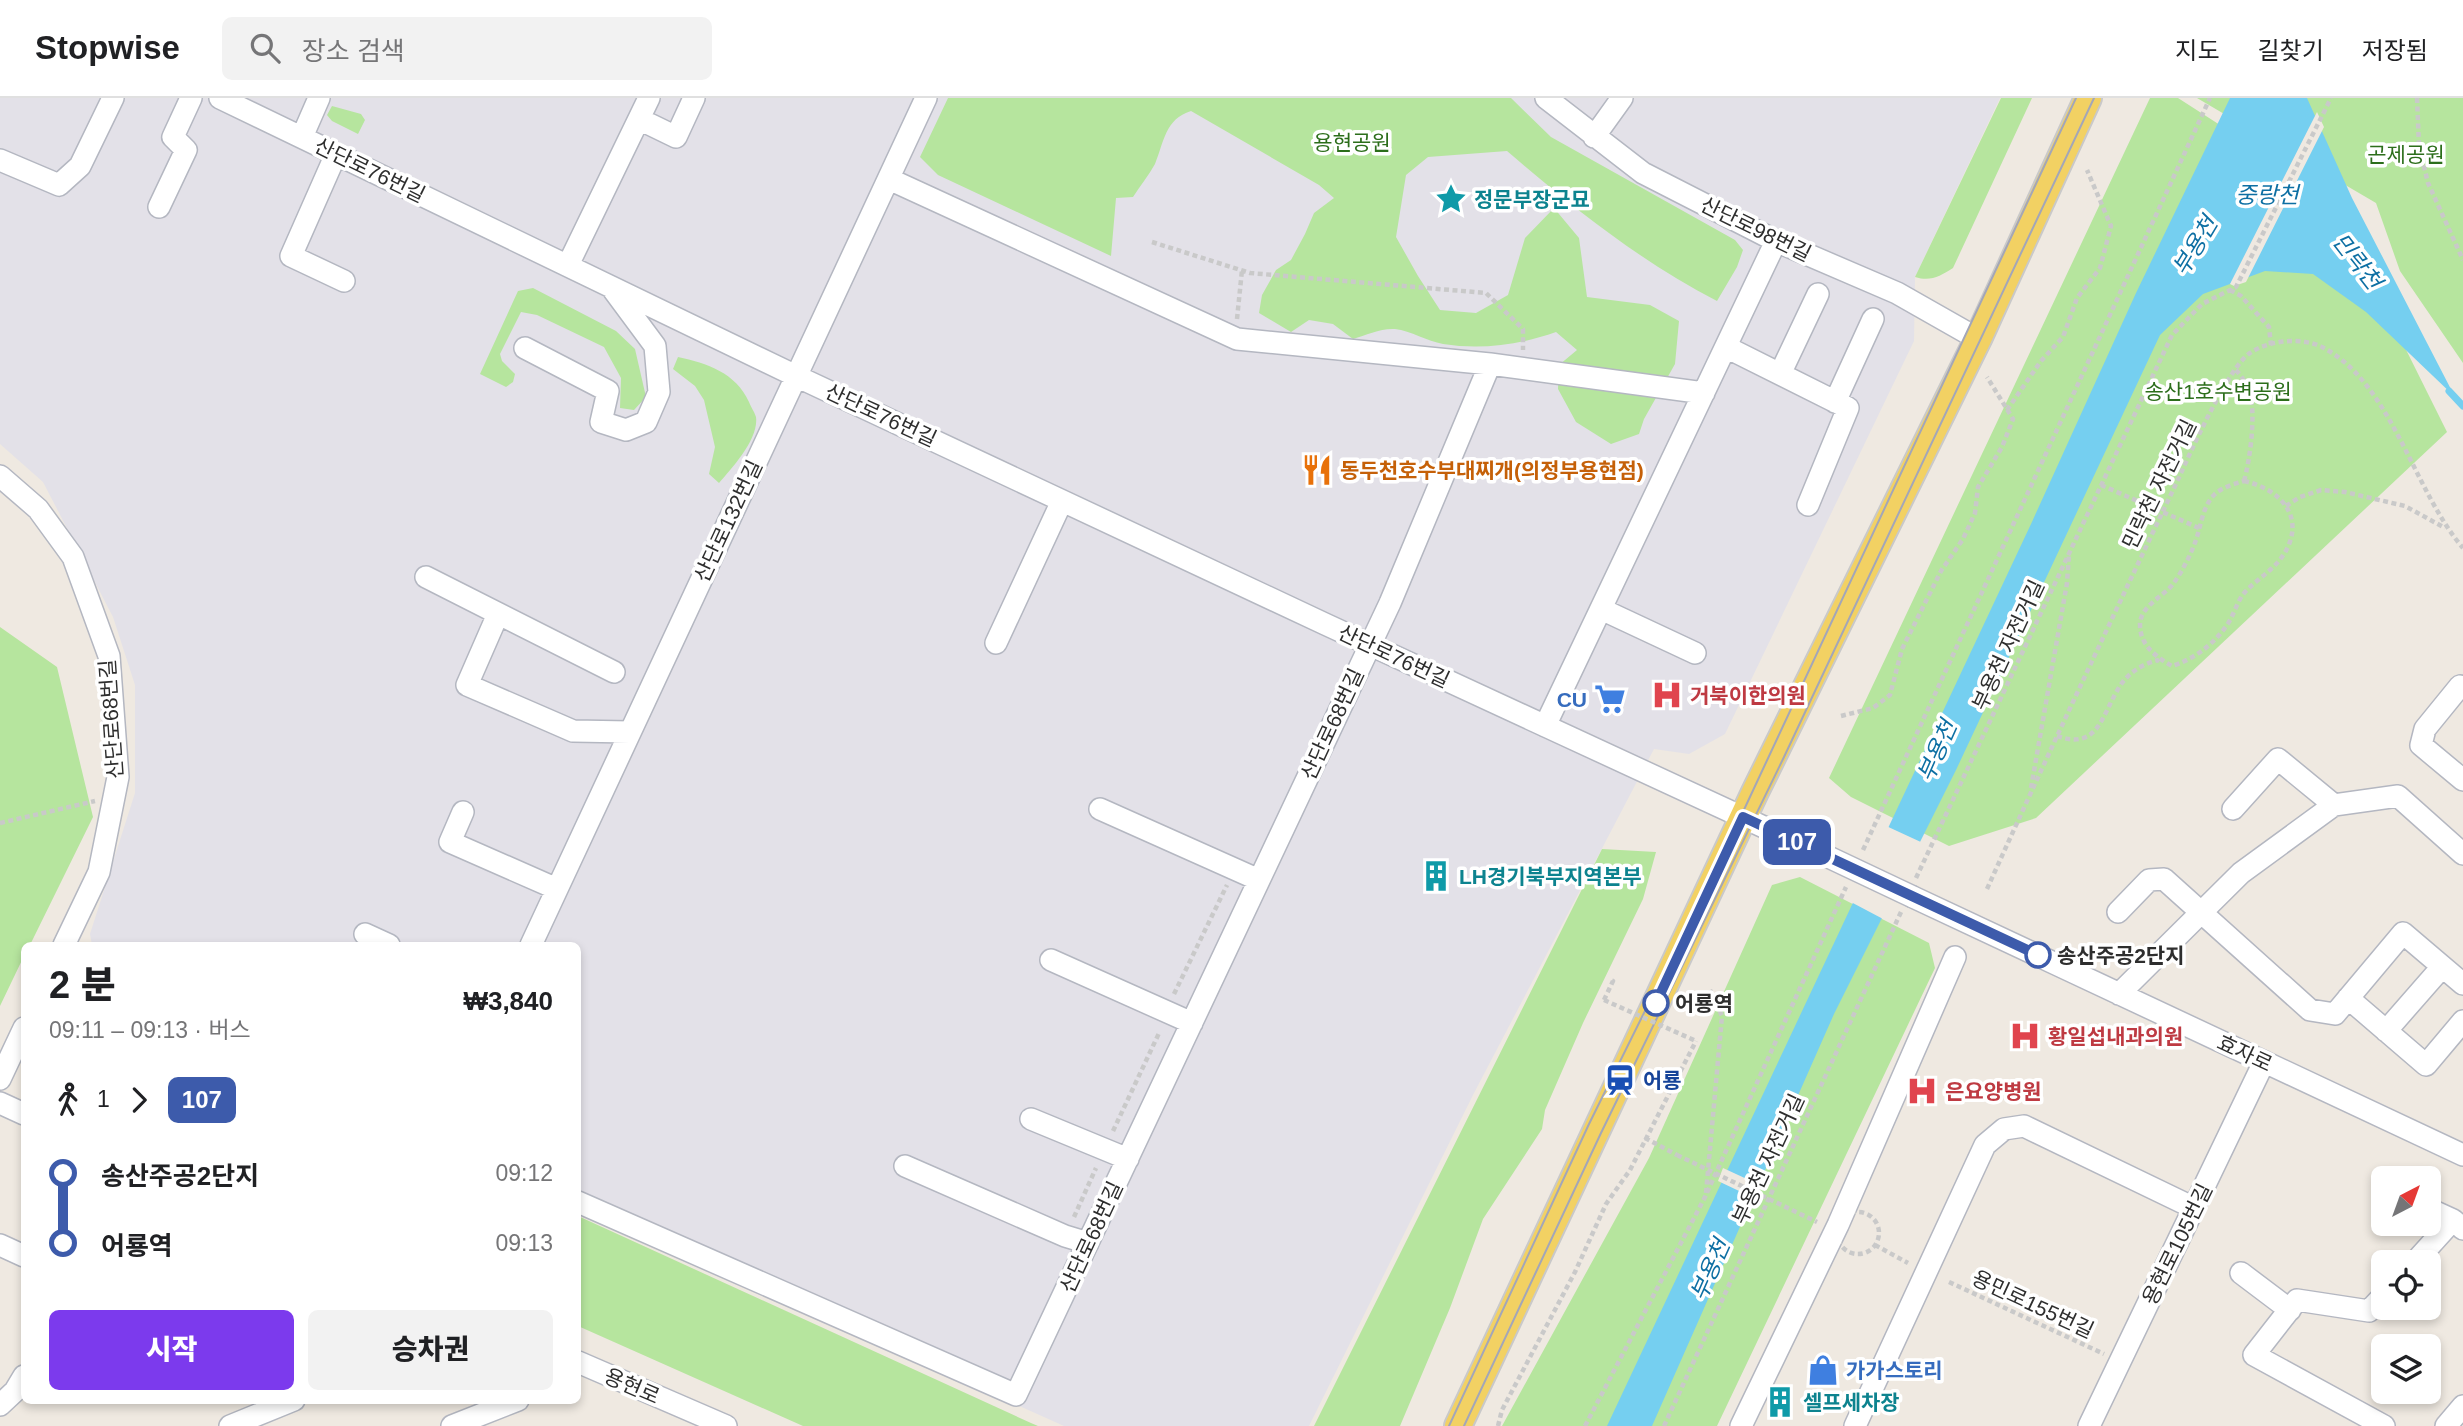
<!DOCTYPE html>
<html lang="ko">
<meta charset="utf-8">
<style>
body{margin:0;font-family:Helvetica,"Noto Sans KR",sans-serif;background:#f2f2f2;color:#202124;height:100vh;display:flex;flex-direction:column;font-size:26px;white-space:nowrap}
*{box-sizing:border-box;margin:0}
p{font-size:23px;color:#757577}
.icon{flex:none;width:38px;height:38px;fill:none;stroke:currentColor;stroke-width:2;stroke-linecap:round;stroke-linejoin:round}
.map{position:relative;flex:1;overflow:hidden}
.side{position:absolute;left:21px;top:844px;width:560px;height:462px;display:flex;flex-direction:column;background:#fff;border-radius:10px;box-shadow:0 4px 10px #0003}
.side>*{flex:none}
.badge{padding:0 14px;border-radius:10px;font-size:24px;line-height:46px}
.needle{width:46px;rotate:41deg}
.tools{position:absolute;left:2371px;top:1068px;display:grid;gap:14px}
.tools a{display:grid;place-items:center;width:70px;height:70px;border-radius:10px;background:#fff;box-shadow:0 4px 10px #0003;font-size:35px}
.map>.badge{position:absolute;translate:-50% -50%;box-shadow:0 0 0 4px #fff}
.legs{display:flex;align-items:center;gap:10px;height:77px;padding:0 28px;font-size:23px}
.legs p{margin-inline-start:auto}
.summary{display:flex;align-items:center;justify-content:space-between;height:119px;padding:0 28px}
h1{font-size:38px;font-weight:800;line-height:52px}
.cta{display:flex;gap:14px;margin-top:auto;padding:14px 28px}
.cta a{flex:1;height:80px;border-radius:10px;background:#7c3aed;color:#fff;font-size:28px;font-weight:800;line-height:80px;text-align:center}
.cta a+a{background:#f2f2f2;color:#202124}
ul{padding:0 28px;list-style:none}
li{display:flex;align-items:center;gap:24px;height:70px;font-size:26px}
li i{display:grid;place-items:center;width:10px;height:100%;margin:0 9px;background:currentColor}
li i::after{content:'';width:18px;height:18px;margin:-9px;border:5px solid;border-radius:50%;background:#fff}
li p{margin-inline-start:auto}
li:first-child i{background:linear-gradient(#0000 50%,currentColor 0)}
li:last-child i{background:linear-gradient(currentColor 50%,#0000 0)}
header{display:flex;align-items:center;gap:42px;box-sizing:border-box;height:98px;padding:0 35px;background:#fff;border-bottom:2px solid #e0e0e0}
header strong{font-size:33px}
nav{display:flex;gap:38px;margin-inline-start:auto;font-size:24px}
.search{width:490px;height:63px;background:#f2f2f2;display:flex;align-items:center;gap:18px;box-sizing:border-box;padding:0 24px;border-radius:10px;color:#757577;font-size:26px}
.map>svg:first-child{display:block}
.industrial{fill:#e3e1e8}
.green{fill:#b6e59e}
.water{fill:#75cff0}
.pier{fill:#efe9e1}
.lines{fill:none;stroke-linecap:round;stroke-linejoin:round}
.stream{stroke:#75cff0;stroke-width:7}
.minor-casing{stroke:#b4b7c1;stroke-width:24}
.major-casing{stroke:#c9c9c9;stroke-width:30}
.path{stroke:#c9c9c9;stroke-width:4.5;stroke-dasharray:5 3.5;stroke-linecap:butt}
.minor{stroke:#fff;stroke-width:21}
.major{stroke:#f2d163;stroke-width:26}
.tram{stroke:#a3a6b8;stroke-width:2}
.minor-bridge-casing{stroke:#b4b7c1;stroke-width:24;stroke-linecap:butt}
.path-bridge{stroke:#c9c9c9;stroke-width:4.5;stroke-dasharray:5 3.5;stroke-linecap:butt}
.minor-bridge{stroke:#fff;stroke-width:21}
.line-1-casing{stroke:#fff;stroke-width:16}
.line-1{stroke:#3d5bab;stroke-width:10}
.stop-1-dot{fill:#fff;stroke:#3d5bab;stroke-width:3.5}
.labels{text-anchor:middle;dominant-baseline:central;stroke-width:7;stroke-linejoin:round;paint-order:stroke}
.park-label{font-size:21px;fill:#2c6e1b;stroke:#fff}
.street-label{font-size:21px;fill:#2e2e2e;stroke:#fff}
.culture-label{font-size:21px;font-weight:bold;fill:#0d838f;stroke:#fff;text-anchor:start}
.food-label{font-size:21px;font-weight:bold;fill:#c56008;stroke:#fff;text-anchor:start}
.health-label{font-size:21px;font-weight:bold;fill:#be3a42;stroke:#fff;text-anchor:start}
.shop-label{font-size:21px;font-weight:bold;fill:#366cbe;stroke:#fff;text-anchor:end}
.stop-label{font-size:21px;font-weight:bold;fill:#2e2e2e;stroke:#fff;text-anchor:start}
.transit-label{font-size:21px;font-weight:bold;fill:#164399;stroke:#fff;text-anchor:start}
.water-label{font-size:23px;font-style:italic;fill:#0d6fa3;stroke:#fff}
</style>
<header>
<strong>Stopwise</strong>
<div class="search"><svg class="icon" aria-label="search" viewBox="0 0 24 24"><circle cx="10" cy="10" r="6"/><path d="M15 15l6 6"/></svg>장소 검색</div>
<nav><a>지도</a><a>길찾기</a><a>저장됨</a></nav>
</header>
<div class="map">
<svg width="2463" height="1328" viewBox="0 0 2463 1328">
<rect width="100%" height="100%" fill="#efe9e1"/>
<path class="industrial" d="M0 0H2000L1915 179 1914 243 1725 636 1689 656 1654 651 1473 997 1309 1328H1064L578 1111V847H92L90 836 135 695V587L113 519 43 384 0 346Z"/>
<path class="green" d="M948 0H1511L1551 39 1735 142 1743 152 1737 169 1717 203C1641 164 1571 108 1507 53L1428 59 1406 77 1396 139 1418 178 1440 212 1476 215 1508 197 1525 140 1554 110 1579 140 1587 199 1650 207 1679 223 1675 266 1644 321 1639 336 1611 346 1576 324 1558 291 1559 267 1577 252 1556 234C1519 247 1481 252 1443 246 1427 243 1411 233 1395 231 1381 230 1366 237 1353 241L1333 226 1309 222 1291 234 1259 215 1262 197 1276 172 1291 162 1305 136 1314 115 1334 100 1319 87 1191 13C1165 21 1164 44 1155 66 1149 77 1140 88 1133 99L1116 100 1111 158 938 77 920 59Z
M2001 0H2032L1953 170C1940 178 1931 184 1915 179Z
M2150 0H2178L2329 97 2447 334 2036 720 1949 748 1851 699 1829 680Z
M2197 0H2463V265L2400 173 2376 105Z
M332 8 361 16 365 22 358 36 332 23 327 17Z
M533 190 616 233 635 251 646 299 634 312 620 310 621 280 604 249 537 217 521 214 500 256 502 263 515 276 513 284 506 289 480 276 518 193Z
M678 259C707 265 736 275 749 304 751 309 755 315 756 319 759 341 732 370 719 385L709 376 715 349 704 302 695 288 673 271Z
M0 529 57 569 93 719 30 847H24V858L0 908Z
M1602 751 1656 754 1643 801 1583 925 1545 1012 1542 1031 1483 1121 1450 1210 1400 1328H1314Z
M1800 779 1929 845 1935 870 1717 1328H1502L1649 1060 1772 787Z
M578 1118 1031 1325 1038 1328H803L578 1228Z"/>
<path class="water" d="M2230 0H2307L2352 100 2455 299 2366 214 2313 176 2265 173 2203 196 2160 237 1956 672 1834 916 1652 1328H1607L2031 426 2136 195Z"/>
<path class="pier" d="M2317 14 2324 29 2246 184 2234 188 2230 186Z
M1884 727 1923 745 1885 822 1849 803Z
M1723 1070 1762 1088 1756 1101 1718 1083Z"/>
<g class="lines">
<path class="stream" d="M2449 293 2463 308"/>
<defs>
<path id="minor" d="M220 0 796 278 1325 526 1820 755
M1546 0 1643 75 1776 143 1897 195 1978 241
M639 21 676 39 694 0
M302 39 319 0
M1594 39 1622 0
M336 56 291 158 344 183
M0 62 59 87 80 68 113 0
M889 81 1237 241 1490 266 1704 295
M159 109 186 52 173 39 191 0
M568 167 649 0
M1726 249 1848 310 1808 407
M525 250 608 293 601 324 626 332 646 324 659 294 655 248 612 190
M1780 276 1818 196
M1835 304 1873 221
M0 378 38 411 73 459 109 558 118 679 99 774 64 847
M426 479 614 574
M1601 511 1695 555
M498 516 467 587 573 633 630 634
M996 545 1062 403
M2463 590 2460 588 2425 631 2421 647 2463 682
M1545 628 1776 143
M1100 711 1259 782
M2233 711 2278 661 2334 707
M463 714 450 744 557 791
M1913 799 2463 1057
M2118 814 2149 782 2164 781 2310 912 2335 916 2403 835 2463 886
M365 836 389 847
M531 847 926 0
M1051 862 1192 925
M2119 896 2241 775 2334 707 2398 698 2463 756
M2348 900 2426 967 2463 923
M2386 933 2442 869
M0 981 24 930
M0 1005 24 1016
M1031 1021 1128 1061
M905 1068 1065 1138 1088 1145
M578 1104 1016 1297 1390 505 1490 266
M2429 1111 2453 1122
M0 1147 24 1158
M2415 1164 2453 1122 2463 1131
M2241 1175 2290 1212
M2384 1197 2369 1213 2297 1202 2254 1257 2384 1328
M578 1264 726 1328
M0 1307 15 1293 24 1278
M230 1328 294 1302
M452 1328 518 1302
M1741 1328 1838 1127 1955 859
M1855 1328 1985 1047 2004 1031 2024 1028 2194 1110
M2089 1328 2264 964
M2446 1328 2463 1308"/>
<path id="major" d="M1458 1328 1755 694 1978 241 2088 0"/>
</defs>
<use href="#minor" class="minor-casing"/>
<use href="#major" class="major-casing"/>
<path class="path" d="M2417 0 2419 48 2428 85 2463 162
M1152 144 1250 175 1486 195 1523 231V252
M2230 192 2241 198 2269 229 2271 247
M1237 221 1242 172
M2236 272C2243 280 2250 290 2251 301 2255 322 2250 362 2244 383
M2007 312 2041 263 2063 239 2077 200 2100 170 2111 128 2087 72
M2244 383C2280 391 2307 419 2284 456 2274 472 2257 481 2245 494 2237 503 2234 517 2227 527 2213 547 2194 561 2172 568 2156 559 2140 547 2140 527 2140 508 2163 499 2173 486 2182 474 2191 456 2196 442 2201 427 2203 408 2214 397 2222 389 2234 386 2244 383Z
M2101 387 2199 430
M2286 408 2300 399 2321 392 2345 394 2405 408 2445 430
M1841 618 1873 610 1890 597 1902 551 1941 473 1963 441 1975 415 1978 389 2002 349 2013 321 1987 279
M2057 638C2097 652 2101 620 2117 593 2126 576 2141 566 2159 562
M2031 690 2067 485 2069 457
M0 725 95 703
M1863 752 2210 0
M1916 780 2172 237 2202 206 2236 189 2331 0
M1987 791C2048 656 2111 522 2175 388 2188 360 2228 269 2250 255 2269 242 2302 239 2322 249 2392 285 2413 392 2463 450
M1174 896 1227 787
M1604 902 1613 883 1610 882
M1113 1033 1160 933
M1645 1040 1677 1057
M1706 1095 1722 918 1710 892
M1837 1135a21 21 0 1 1 42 0a21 21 0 1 1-42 0Z
M1074 1119 1096 1070
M1875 1147 1908 1165
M1949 1184 2104 1256
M1498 1328 1502 1312 1575 1174 1606 1106 1630 1072 1696 943
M1585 1328 1705 1099 1846 789
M1664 1328 1901 814"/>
<use href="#minor" class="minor"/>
<use href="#major" class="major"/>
<path class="tram" d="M1449 1328 1589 1026 1735 731 2076 0
M1464 1328 1601 1035 1784 659 2094 0"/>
<defs>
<path id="minor-bridge" d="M1820 755 1913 799"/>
</defs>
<use href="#minor-bridge" class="minor-bridge-casing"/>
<path class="path-bridge" d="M1604 902 1696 943
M1677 1057 1817 1124"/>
<use href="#minor-bridge" class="minor-bridge"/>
</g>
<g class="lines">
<defs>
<path id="line-1" d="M1656 905 1743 719 2038 857"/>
</defs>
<use href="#line-1" class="line-1-casing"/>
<use href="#line-1" class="line-1"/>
</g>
<defs>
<symbol id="sight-bare" viewBox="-9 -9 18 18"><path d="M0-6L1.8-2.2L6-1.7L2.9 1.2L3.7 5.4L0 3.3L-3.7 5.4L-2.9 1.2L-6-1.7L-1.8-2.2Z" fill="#0f9aa8" stroke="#fff" stroke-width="2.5" paint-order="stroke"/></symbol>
<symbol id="restaurant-bare" viewBox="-9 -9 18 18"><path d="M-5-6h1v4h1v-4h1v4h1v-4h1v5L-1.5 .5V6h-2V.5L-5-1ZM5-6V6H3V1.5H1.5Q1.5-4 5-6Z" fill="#e8710a" stroke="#fff" stroke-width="2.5" paint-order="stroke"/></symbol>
<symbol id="hospital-bare" viewBox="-9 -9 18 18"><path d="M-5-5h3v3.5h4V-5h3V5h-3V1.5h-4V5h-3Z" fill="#e0444e" stroke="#fff" stroke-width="2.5" paint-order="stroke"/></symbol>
<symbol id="supermarket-bare" viewBox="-9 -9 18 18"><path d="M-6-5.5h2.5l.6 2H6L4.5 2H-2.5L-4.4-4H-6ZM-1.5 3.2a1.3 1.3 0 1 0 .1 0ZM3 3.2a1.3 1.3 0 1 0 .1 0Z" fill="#3f7fe0" stroke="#fff" stroke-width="2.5" paint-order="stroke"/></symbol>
<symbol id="building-bare" viewBox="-9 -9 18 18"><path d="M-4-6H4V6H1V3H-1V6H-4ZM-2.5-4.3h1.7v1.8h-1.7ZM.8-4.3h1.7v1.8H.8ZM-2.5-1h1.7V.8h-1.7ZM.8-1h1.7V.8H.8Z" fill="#0f9aa8" stroke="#fff" stroke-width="2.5" paint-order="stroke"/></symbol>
<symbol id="station-bare" viewBox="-9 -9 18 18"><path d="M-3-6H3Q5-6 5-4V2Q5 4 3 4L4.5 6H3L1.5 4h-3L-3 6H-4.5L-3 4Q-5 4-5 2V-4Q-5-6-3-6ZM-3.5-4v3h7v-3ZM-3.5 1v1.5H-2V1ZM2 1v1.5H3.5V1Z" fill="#1a4fb4" stroke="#fff" stroke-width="2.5" paint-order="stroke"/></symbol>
<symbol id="shop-bare" viewBox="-9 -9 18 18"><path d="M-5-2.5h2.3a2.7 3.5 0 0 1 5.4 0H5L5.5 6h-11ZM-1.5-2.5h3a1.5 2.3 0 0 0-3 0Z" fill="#3f7fe0" stroke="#fff" stroke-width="2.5" paint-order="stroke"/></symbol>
</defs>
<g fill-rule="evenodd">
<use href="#sight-bare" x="1429" y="79" width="44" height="44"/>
<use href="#restaurant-bare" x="1295" y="350" width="44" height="44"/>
<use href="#hospital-bare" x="1645" y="575" width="44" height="44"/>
<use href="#supermarket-bare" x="1588" y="579" width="44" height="44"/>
<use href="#building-bare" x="1414" y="756" width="44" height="44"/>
<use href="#hospital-bare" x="2003" y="916" width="44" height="44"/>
<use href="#station-bare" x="1598" y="960" width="44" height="44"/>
<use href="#hospital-bare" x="1900" y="971" width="44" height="44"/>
<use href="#shop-bare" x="1801" y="1250" width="44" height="44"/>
<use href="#building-bare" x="1758" y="1282" width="44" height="44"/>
</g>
<g class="stop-1-dot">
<circle cx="2038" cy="857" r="12"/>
<circle cx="1656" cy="905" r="12"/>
</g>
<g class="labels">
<g class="park-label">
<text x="1352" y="44">용현공원</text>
<text x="2406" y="56">곤제공원</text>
<text x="2218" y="293">송산1호수변공원</text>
</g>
<g class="street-label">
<text transform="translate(370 72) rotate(26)">산단로76번길</text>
<text transform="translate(1756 131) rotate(26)">산단로98번길</text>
<text transform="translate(881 317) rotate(25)">산단로76번길</text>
<text transform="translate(2159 386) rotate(-64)">민락천 자전거길</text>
<text transform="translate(728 423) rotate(-65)">산단로132번길</text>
<text transform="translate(2008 547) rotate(-65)">부용천 자전거길</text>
<text transform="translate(1394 558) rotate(25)">산단로76번길</text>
<text transform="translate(111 621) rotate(-94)">산단로68번길</text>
<text transform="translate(1332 626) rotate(-65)">산단로68번길</text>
<text transform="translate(2245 955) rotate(25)">효자로</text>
<text transform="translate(1768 1061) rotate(-65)">부용천 자전거길</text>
<text transform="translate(1091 1139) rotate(-65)">산단로68번길</text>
<text transform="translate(2177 1146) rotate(-64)">용현로105번길</text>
<text transform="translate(2033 1206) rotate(25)">용민로155번길</text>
<text transform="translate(632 1288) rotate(23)">용현로</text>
</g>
<g class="culture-label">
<text x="1474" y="101">정문부장군묘</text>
<text x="1459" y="778">LH경기북부지역본부</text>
<text x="1803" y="1304">셀프세차장</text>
</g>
<g class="food-label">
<text x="1340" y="372">동두천호수부대찌개(의정부용현점)</text>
</g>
<g class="health-label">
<text x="1690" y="597">거북이한의원</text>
<text x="2048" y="938">황일섭내과의원</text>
<text x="1945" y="993">은요양병원</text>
</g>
<g class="shop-label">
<text x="1587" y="601">CU</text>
<text x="1846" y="1272" text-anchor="start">가가스토리</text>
</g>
<g class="stop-label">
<text x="2057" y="857">송산주공2단지</text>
<text x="1675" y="905">어룡역</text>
</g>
<g class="transit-label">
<text x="1643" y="982">어룡</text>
</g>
<g class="water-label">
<text x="2267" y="97">중랑천</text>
<text transform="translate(2195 148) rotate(-59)">부용천</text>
<text transform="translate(2357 163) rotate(52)">민락천</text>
<text transform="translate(1937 653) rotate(-66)">부용천</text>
<text transform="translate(1710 1172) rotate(-66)">부용천</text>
</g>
</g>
</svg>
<div class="tools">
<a><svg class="needle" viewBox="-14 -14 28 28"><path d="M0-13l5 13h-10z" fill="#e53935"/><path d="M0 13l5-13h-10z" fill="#757577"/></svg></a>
<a><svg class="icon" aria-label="locate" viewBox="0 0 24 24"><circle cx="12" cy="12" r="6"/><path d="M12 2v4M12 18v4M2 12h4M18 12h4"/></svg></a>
<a><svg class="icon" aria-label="layers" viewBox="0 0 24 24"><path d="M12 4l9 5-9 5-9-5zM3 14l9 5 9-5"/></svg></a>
</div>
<b class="badge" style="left:1797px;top:744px;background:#3d5bab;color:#fff">107</b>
<section class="side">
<div class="summary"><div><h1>2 분</h1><p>09:11 – 09:13 · 버스</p></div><b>₩3,840</b></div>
<div class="legs"><svg class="icon" aria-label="walk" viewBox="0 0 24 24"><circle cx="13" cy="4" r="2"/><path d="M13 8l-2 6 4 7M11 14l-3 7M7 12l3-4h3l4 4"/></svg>1<svg class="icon" aria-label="forward" viewBox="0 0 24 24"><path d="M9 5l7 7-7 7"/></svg><b class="badge" style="background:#3d5bab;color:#fff">107</b></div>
<ul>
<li><i style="color:#3d5bab"></i><b>송산주공2단지</b><p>09:12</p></li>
<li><i style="color:#3d5bab"></i><b>어룡역</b><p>09:13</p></li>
</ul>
<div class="cta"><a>시작</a><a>승차권</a></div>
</section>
</div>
